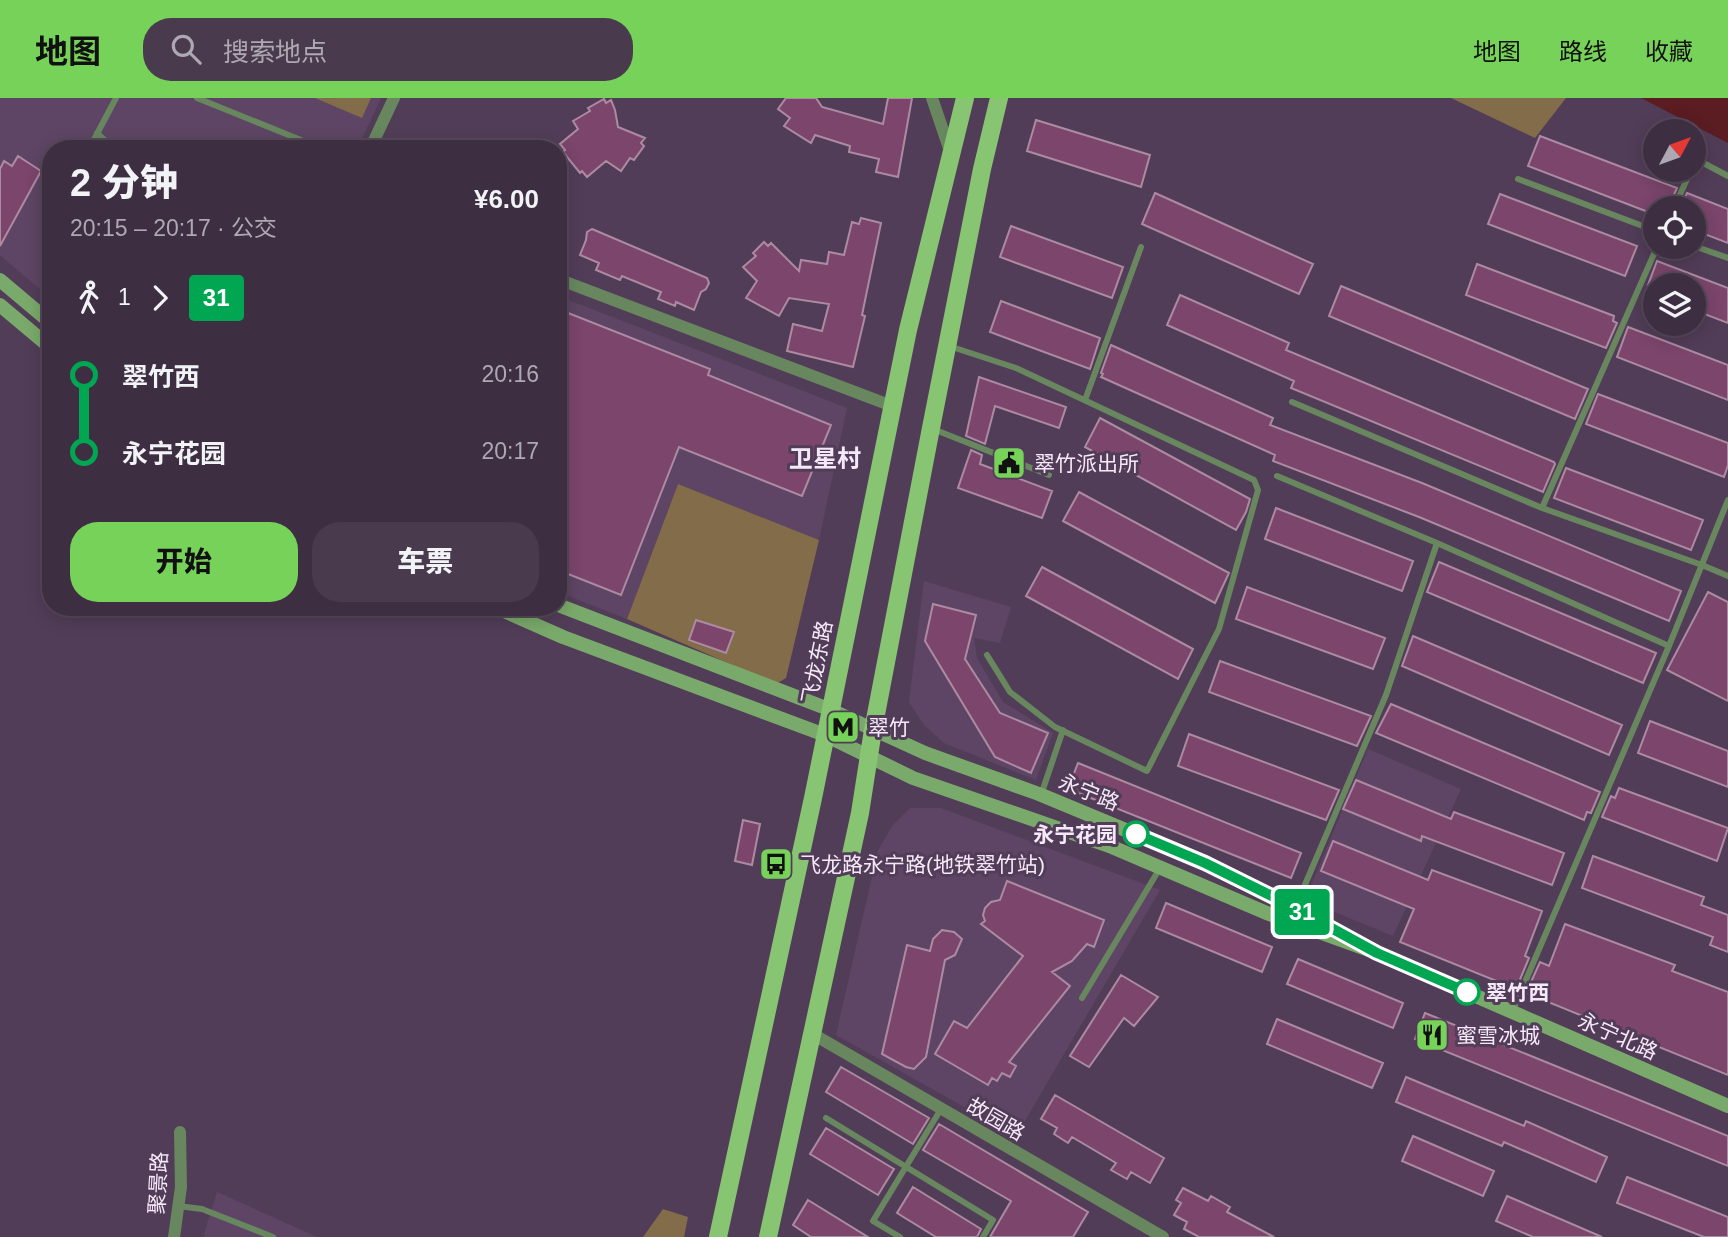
<!DOCTYPE html>
<html lang="zh">
<meta charset="utf-8">
<style>
body{margin:0;font-family:Arial,"Noto Sans SC",sans-serif;background:#493a4d;color:#f1f3f6;height:100vh;display:flex;flex-direction:column;font-size:26px;white-space:nowrap}
*{box-sizing:border-box;margin:0}
p{font-size:23px;color:#ada8b2}
.icon{flex:none;width:38px;height:38px;fill:none;stroke:currentColor;stroke-width:2;stroke-linecap:round;stroke-linejoin:round}
.map{position:relative;flex:1;overflow:hidden}
.side{position:absolute;left:42px;top:42px;width:525px;height:476px;display:flex;flex-direction:column;background:#3e2e42;border-radius:28px;box-shadow:0 4px 18px #0003,0 0 0 2px #574a5b}
.side>*{flex:none}
.badge{padding:0 14px;border-radius:5px;font-size:24px;line-height:46px}
.needle{width:46px;rotate:49deg}
.controls{position:absolute;left:1643px;top:21px;display:grid;gap:14px}
.controls a{display:grid;place-items:center;width:63px;height:63px;border-radius:50%;background:#3e2e42;box-shadow:0 4px 18px #0003,0 0 0 2px #574a5b;font-size:35px}
.map>.badge{position:absolute;translate:-50% -50%;box-shadow:0 0 0 4px #fff}
.legs{display:flex;align-items:center;gap:10px;height:77px;padding:0 28px;font-size:23px}
.legs p{margin-inline-start:auto}
.summary{display:flex;align-items:center;justify-content:space-between;height:119px;padding:0 28px}
h1{font-size:38px;font-weight:800;line-height:52px}
.button{display:flex;gap:14px;margin-top:auto;padding:14px 28px}
.button a{flex:1;height:80px;border-radius:28px;background:#77d259;color:#111;font-size:28px;font-weight:800;line-height:80px;text-align:center}
.button a+a{background:#493a4d;color:#f1f3f6}
ul{padding:0 28px;list-style:none}
li{display:flex;align-items:center;gap:24px;height:77px;font-size:26px}
li i{display:grid;place-items:center;width:10px;height:100%;margin:0 9px;background:currentColor}
li i::after{content:'';width:18px;height:18px;margin:-9px;border:5px solid;border-radius:50%;background:#3e2e42}
li p{margin-inline-start:auto}
li:first-child i{background:linear-gradient(#0000 50%,currentColor 0)}
li:last-child i{background:linear-gradient(currentColor 50%,#0000 0)}
header{display:flex;align-items:center;gap:42px;box-sizing:border-box;height:98px;padding:0 35px;background:#77d259;color:#111}
header strong{font-size:33px}
nav{display:flex;gap:38px;margin-inline-start:auto;font-size:24px}
.search{width:490px;height:63px;background:#493a4d;display:flex;align-items:center;gap:18px;box-sizing:border-box;padding:0 24px;border-radius:28px;color:#ada8b2;font-size:26px}
.map>svg:first-child{display:block}
.built{fill:#5e4565}
.green{fill:#836c49}
.water{fill:#5b1c22}
.building{fill:#7c456c;stroke:#ac8ba2;stroke-width:2}
.lines{fill:none;stroke-linecap:round;stroke-linejoin:round}
.lane{stroke:#68875f;stroke-width:6}
.street{stroke:#68875f;stroke-width:12}
.secondary{stroke:#7aaa6b;stroke-width:14}
.primary{stroke:#87c573;stroke-width:18}
.line-1-casing{stroke:#fff;stroke-width:16}
.line-1{stroke:#00a651;stroke-width:10}
.stop-1-dot{fill:#fff;stroke:#00a651;stroke-width:3.5}
.labels{text-anchor:middle;dominant-baseline:central;stroke-width:6;stroke-linejoin:round;paint-order:stroke}
.poi-label{font-size:21px;fill:#f5e8f8;stroke:#523d58;text-anchor:start}
.street-label{font-size:21px;fill:#f5e8f8;stroke:#523d58}
.stop-label{font-size:21px;font-weight:bold;fill:#f5e8f8;stroke:#523d58;text-anchor:end}
.quarter-label{font-size:24px;font-weight:bold;fill:#f5e8f8;stroke:#523d58}
</style>
<header>
<strong>地图</strong>
<div class="search"><svg class="icon" aria-label="search" viewBox="0 0 24 24"><circle cx="10" cy="10" r="6"/><path d="M15 15l6 6"/></svg>搜索地点</div>
<nav><a>地图</a><a>路线</a><a>收藏</a></nav>
</header>
<div class="map">
<svg width="1728" height="1139" viewBox="0 0 1728 1139">
<rect width="100%" height="100%" fill="#523d58"/>
<path class="built" d="M0 0H381L357 51H51V201L0 157Z
M558 198 847 310 819 442 678 386 627 521 558 494Z
M924 483 1011 509 1000 545 974 540 977 560 1003 604 1053 635 1036 682 944 645 924 627 909 604Z
M1368 651 1461 691 1393 838 1305 802Z
M910 710H941L1160 792 1016 1038 836 937 878 752 893 727Z
M217 1094 317 1139H203Z"/>
<path class="green" d="M315 0H371L362 20Z
M1451 0H1566L1535 40Z
M678 386 819 442 786 580 776 586 627 521Z
M663 1111 688 1119 684 1139H643Z"/>
<path class="water" d="M1641 0H1728V45Z"/>
<path class="building" d="M786 0H816L822 9 883 26 888 0H912L898 79 876 74 879 61 849 54 850 48 815 37 811 45 784 28 790 20 778 11Z
M604 1 606 5 611 2 615 12 618 29 645 40 641 45 644 48 634 62 630 60 621 73 606 63 587 79 582 73 580 75 563 54 565 52 560 46 578 31 573 23 590 13 588 10Z
M1036 22 1150 57 1141 89 1027 53Z
M1540 38 1677 90 1668 110H1656V117L1528 68Z
M18 58 41 73 0 148V71L4 63 12 68Z
M1155 95 1313 166 1299 196 1142 126Z
M1687 95 1728 111V145L1694 132V110H1680Z
M1500 96 1637 148 1625 178 1488 126Z
M861 120 881 125 862 217 865 218 853 269 787 253 793 226 822 233 829 206 789 200 779 218 746 200 757 183 743 169 756 158 753 155 764 144 768 148 771 145 799 173 801 162 827 166 829 154 844 157 852 124 859 126Z
M1011 128 1123 169 1112 200 1000 159Z
M592 131 707 180 709 185 706 191 701 194 694 212 676 204 675 208 658 201 661 194 622 178 620 182 596 172 599 165 580 157 586 142 587 134Z
M1657 163 1728 190V225L1694 212V187H1648Z
M1477 166 1614 218 1613 223 1617 225 1606 250 1466 197Z
M1341 188 1588 291 1575 321 1329 218Z
M1180 197 1289 245 1286 252 1554 364 1555 366 1543 394 1291 290 1294 283 1167 227Z
M1001 203 1100 240 1090 271 990 234Z
M558 211 710 271 708 277 831 327 802 398 679 349 621 497 558 472Z
M1628 229 1728 267V302L1617 259Z
M1111 247 1273 320 1270 327 1422 385 1681 493 1669 523 1419 419 1273 363 1275 357 1101 279 1103 276 1101 275Z
M979 279 1066 309 1059 330 995 308 985 346 966 338Z
M1598 296 1728 345V367L1724 379 1586 326Z
M1100 320 1250 401 1246 414 1236 432 1085 349Z
M971 352 982 357 980 366 1052 393 1042 420 958 390Z
M1566 370 1703 422 1691 452 1554 400Z
M1079 394 1229 475 1215 505 1063 423Z
M1276 410 1413 463 1402 493 1265 441Z
M1439 464 1656 555 1643 585 1427 494Z
M1042 469 1193 551 1178 581 1026 498Z
M1247 489 1385 540 1373 571 1236 521Z
M1708 494 1728 504V603L1667 572Z
M933 506 976 517 965 561 1000 615 1048 635 1031 675 995 659 925 543Z
M696 522 734 534 726 555 689 542Z
M1413 538 1622 627 1609 657 1402 568Z
M1220 563 1371 618 1357 648 1209 594Z
M1391 606 1600 694 1591 715 1587 714 1584 722 1376 635Z
M1650 623 1728 653V689L1638 655Z
M1189 636 1339 692 1326 722 1178 668Z
M1078 665 1301 755 1291 780 1068 691Z
M1356 682 1451 721 1454 714 1564 755 1552 787 1422 738 1421 743 1343 711Z
M1619 690 1728 730 1717 763 1602 719 1611 698 1615 700Z
M743 722 760 726 752 767 735 763Z
M1333 743 1428 782 1432 772 1542 813 1525 858 1529 860 1516 891 1400 844 1414 811 1321 773Z
M1593 758 1704 799 1701 807 1728 817V854L1710 847 1713 839 1582 790Z
M1007 783 1104 822 1094 849 1087 846 1072 863 1052 874 1070 888 1009 964 1016 968 1010 979 1002 975 997 983 992 980 988 987 935 956 954 923 967 930 1023 858 981 826 985 823 983 817 985 810 991 804 1000 802Z
M1166 805 1272 849 1262 874 1156 830Z
M1565 826 1675 867 1672 873 1728 894V977L1526 895 1540 864 1549 868Z
M942 832 954 834 962 841 955 857 945 862 926 959 914 971 906 969 882 956 907 847 930 853 933 841Z
M1298 861 1403 905 1393 930 1287 886Z
M1121 877 1158 899 1134 928 1124 920 1089 969 1070 958Z
M1425 915 1728 1038V1068L1415 941Z
M1277 921 1383 965 1372 990 1267 946Z
M841 969 929 1020 913 1046 826 994Z
M1406 979 1524 1028 1526 1023 1607 1059 1596 1084 1504 1044 1502 1048 1396 1004Z
M1055 997 1164 1060 1150 1085 1131 1074 1127 1081 1111 1072 1116 1065 1072 1039 1068 1045 1054 1036 1057 1030 1041 1021Z
M939 1026 1088 1114 1073 1139H990L1011 1103 923 1052Z
M826 1030 894 1071 878 1097 810 1056Z
M1413 1038 1494 1073 1483 1098 1402 1063Z
M1627 1079 1728 1119V1139H1704L1617 1105Z
M913 1089 981 1131 977 1139H936L897 1115Z
M1183 1090 1208 1103 1211 1098 1230 1109 1227 1114 1274 1139H1199L1184 1131 1187 1124 1174 1117 1181 1105 1176 1102Z
M1507 1098 1602 1139H1533L1496 1123Z
M808 1102 868 1139H811L793 1127Z"/>
<g class="lines">
<path class="lane" d="M197 0 323 51
M97 35 114 51
M1652 39 1656 40
M89 51 116 0
M1694 60 1728 78
M1518 81 1656 133
M1674 110 1691 72
M51 121C42 137 46 159 51 176
M1694 148 1728 160
M949 248 1016 270 1254 382 1258 392 1219 531 1147 673 1055 629 1010 594 987 557
M1085 302 1141 149
M1292 304 1542 410 1702 467 1728 478
M933 331 1049 377
M1277 378 1437 445 1669 548
M1542 410 1657 149
M1041 697 1063 632
M1295 810 1386 597 1437 445
M1082 900 1160 770
M1513 912 1669 548 1728 402
M826 1020 993 1122 983 1139
M178 1108 202 1111 273 1139
M900 1139 873 1123 941 1011"/>
<path class="street" d="M932 0 951 56
M370 51 394 0
M558 181 892 308
M811 935 1163 1139
M174 1139 181 1089 180 1034"/>
<path class="secondary" d="M0 182 51 225
M0 207 51 250
M558 507 831 612 925 655 1039 696 1205 765 1337 833
M495 509 563 539 825 637 913 680 1112 749 1269 816 1377 855 1728 1008"/>
<path class="primary" d="M718 1139 813 700 908 232 965 0
M768 1139 860 715 873 632 931 330 982 71 999 0"/>
</g>
<g class="lines">
<defs>
<path id="line-1" d="M1136 736 1205 765 1280 802 1377 855 1467 894"/>
</defs>
<use href="#line-1" class="line-1-casing"/>
<use href="#line-1" class="line-1"/>
</g>
<defs>
<symbol id="civic-square" viewBox="-11 -11 22 22"><rect x="-9" y="-9" width="18" height="18" rx="4" fill="#77d259" stroke="#523d58"/><path d="M-.6-6.5H3V-4.5H.6V-3L4-1V1h2V6H-6V1h2V-1L-.6-3ZM-1.2 2.5V6h2.4V2.5Z" fill="#111"/></symbol>
<symbol id="metro-square" viewBox="-11 -11 22 22"><rect x="-9" y="-9" width="18" height="18" rx="4" fill="#77d259" stroke="#523d58"/><path d="M-5.5 5V-5H-3L0 0L3-5H5.5V5H3V-.5L0 4L-3-.5V5Z" fill="#111"/></symbol>
<symbol id="bus-square" viewBox="-11 -11 22 22"><rect x="-9" y="-9" width="18" height="18" rx="4" fill="#77d259" stroke="#523d58"/><path d="M-5-6H5V4H4V6H2V4H-2V6H-4V4H-5ZM-3.5-4V0h7V-4ZM-3.5 1.2v1.5H-2V1.2ZM2 1.2v1.5H3.5V1.2Z" fill="#111"/></symbol>
<symbol id="restaurant-square" viewBox="-11 -11 22 22"><rect x="-9" y="-9" width="18" height="18" rx="4" fill="#77d259" stroke="#523d58"/><path d="M-5-6h1v4h1v-4h1v4h1v-4h1v5L-1.5 .5V6h-2V.5L-5-1ZM5-6V6H3V1.5H1.5Q1.5-4 5-6Z" fill="#111"/></symbol>
</defs>
<g fill-rule="evenodd">
<use href="#civic-square" x="990" y="346" width="38" height="38"/>
<use href="#metro-square" x="824" y="610" width="38" height="38"/>
<use href="#bus-square" x="757" y="747" width="38" height="38"/>
<use href="#restaurant-square" x="1413" y="918" width="38" height="38"/>
</g>
<g class="stop-1-dot">
<circle cx="1136" cy="736" r="12"/>
<circle cx="1467" cy="894" r="12"/>
</g>
<g class="labels">
<g class="poi-label">
<text x="1034" y="365">翠竹派出所</text>
<text x="868" y="629">翠竹</text>
<text x="800" y="766">飞龙路永宁路(地铁翠竹站)</text>
<text x="1456" y="937">蜜雪冰城</text>
</g>
<g class="street-label">
<text transform="translate(817 564) rotate(-79)">飞龙东路</text>
<text transform="translate(1089 694) rotate(22)">永宁路</text>
<text transform="translate(1618 938) rotate(24)">永宁北路</text>
<text transform="translate(996 1021) rotate(30)">故园路</text>
<text transform="translate(158 1085) rotate(-87)">聚景路</text>
</g>
<g class="stop-label">
<text x="1117" y="736">永宁花园</text>
<text x="1486" y="894" text-anchor="start">翠竹西</text>
</g>
<g class="quarter-label">
<text x="825" y="360">卫星村</text>
</g>
</g>
</svg>
<div class="controls">
<a><svg class="needle" viewBox="-14 -14 28 28"><path d="M0-13l5 13h-10z" fill="#e53935"/><path d="M0 13l5-13h-10z" fill="#ada8b2"/></svg></a>
<a><svg class="icon" aria-label="locate" viewBox="0 0 24 24"><circle cx="12" cy="12" r="6"/><path d="M12 2v4M12 18v4M2 12h4M18 12h4"/></svg></a>
<a><svg class="icon" aria-label="layers" viewBox="0 0 24 24"><path d="M12 4l9 5-9 5-9-5zM3 14l9 5 9-5"/></svg></a>
</div>
<b class="badge" style="left:1302px;top:814px;background:#00a651;color:#fff">31</b>
<section class="side">
<div class="summary"><div><h1>2 分钟</h1><p>20:15 – 20:17 · 公交</p></div><b>¥6.00</b></div>
<div class="legs"><svg class="icon" aria-label="walk" viewBox="0 0 24 24"><circle cx="13" cy="4" r="2"/><path d="M13 8l-2 6 4 7M11 14l-3 7M7 12l3-4h3l4 4"/></svg>1<svg class="icon" aria-label="forward" viewBox="0 0 24 24"><path d="M9 5l7 7-7 7"/></svg><b class="badge" style="background:#00a651;color:#fff">31</b></div>
<ul>
<li><i style="color:#00a651"></i><b>翠竹西</b><p>20:16</p></li>
<li><i style="color:#00a651"></i><b>永宁花园</b><p>20:17</p></li>
</ul>
<div class="button"><a>开始</a><a>车票</a></div>
</section>
</div>
